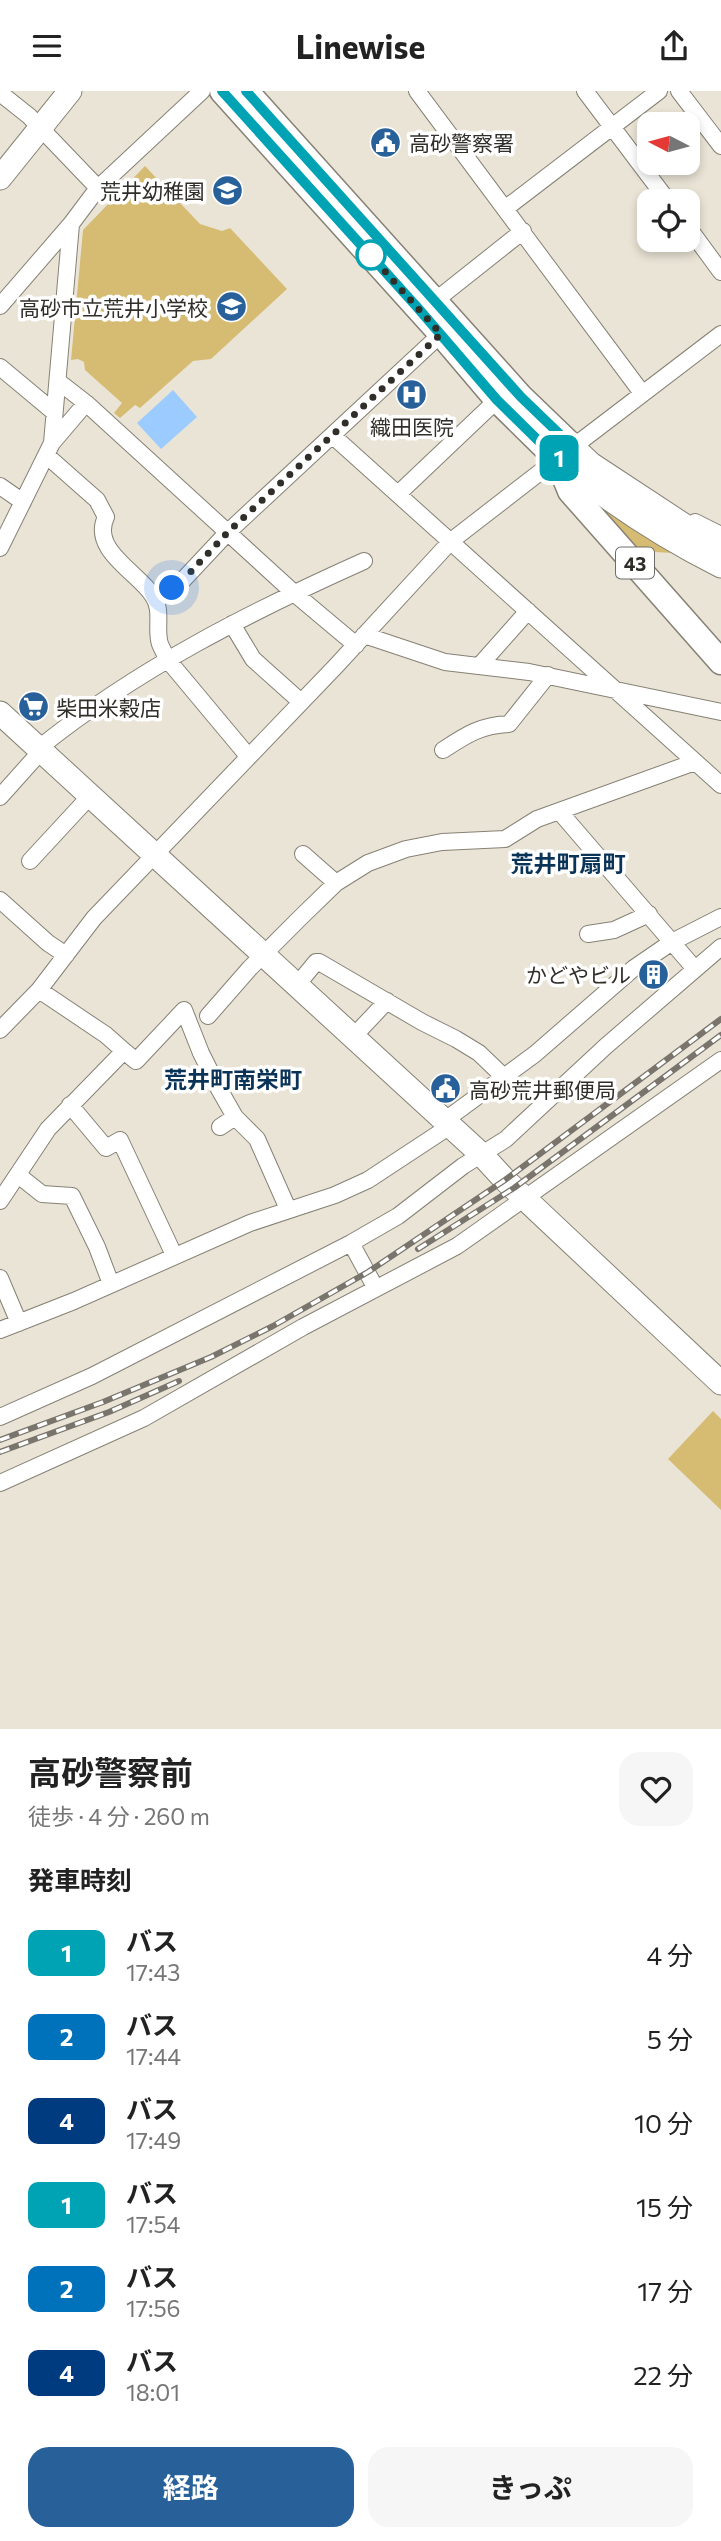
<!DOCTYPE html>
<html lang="ja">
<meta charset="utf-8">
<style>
body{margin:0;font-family:Commissioner,"Noto Sans JP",sans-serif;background:#f6f6f6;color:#222;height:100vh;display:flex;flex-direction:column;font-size:26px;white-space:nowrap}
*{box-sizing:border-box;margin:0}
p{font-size:23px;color:#767676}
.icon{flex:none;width:38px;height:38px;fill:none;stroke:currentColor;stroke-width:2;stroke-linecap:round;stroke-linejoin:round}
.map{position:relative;height:1638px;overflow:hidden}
.details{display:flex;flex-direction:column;background:#fff;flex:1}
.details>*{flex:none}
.badge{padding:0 14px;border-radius:10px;font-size:24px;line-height:46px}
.needle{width:46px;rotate:276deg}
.buttons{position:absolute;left:637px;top:21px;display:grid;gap:14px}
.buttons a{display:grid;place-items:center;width:63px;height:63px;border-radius:14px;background:#fff;box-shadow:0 4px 10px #0003;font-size:35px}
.you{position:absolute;width:35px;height:35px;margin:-18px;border:5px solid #fff;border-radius:50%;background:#1a73e8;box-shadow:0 0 0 10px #1a73e833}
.map>.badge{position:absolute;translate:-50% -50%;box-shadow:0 0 0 4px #fff}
h2{padding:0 28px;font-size:26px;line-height:63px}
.round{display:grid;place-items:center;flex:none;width:74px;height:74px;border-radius:21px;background:#f6f6f6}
.summary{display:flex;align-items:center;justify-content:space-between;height:119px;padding:0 28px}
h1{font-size:33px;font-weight:700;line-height:52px}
.action{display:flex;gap:14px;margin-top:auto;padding:14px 28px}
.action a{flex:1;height:80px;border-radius:21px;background:#286199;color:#fff;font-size:28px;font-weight:700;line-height:80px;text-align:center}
.action a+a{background:#f6f6f6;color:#222}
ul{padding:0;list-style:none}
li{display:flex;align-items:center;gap:21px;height:84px;padding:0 28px}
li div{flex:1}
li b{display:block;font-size:26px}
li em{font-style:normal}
li .badge{min-width:77px;font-weight:700;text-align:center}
header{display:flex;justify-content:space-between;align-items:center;height:91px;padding:0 28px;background:#fff;font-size:32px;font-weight:700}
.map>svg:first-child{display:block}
.green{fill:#d6bc72}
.water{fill:#9cccff}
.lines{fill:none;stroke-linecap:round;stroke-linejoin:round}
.street-casing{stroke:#868174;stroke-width:18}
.secondary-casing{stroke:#868174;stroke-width:25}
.primary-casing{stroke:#868174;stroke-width:27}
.street{stroke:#fff;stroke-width:16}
.secondary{stroke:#fff;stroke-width:23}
.primary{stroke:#fff;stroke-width:24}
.rail-casing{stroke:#79756c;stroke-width:6}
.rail{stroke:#fff;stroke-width:3.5;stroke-dasharray:10;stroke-linecap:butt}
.line-casing{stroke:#fff;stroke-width:16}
.line{stroke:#00a3b4;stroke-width:10}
.walk{stroke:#302e29;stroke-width:7;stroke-dasharray:0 12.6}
.stop-dot{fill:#fff;stroke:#00a3b4;stroke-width:3.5}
.labels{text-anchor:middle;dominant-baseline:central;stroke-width:7;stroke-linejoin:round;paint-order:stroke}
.shield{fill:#fff;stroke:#6e6d69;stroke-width:2}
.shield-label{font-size:19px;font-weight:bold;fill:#302e29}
.poi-label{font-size:21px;fill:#302e29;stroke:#fff;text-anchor:start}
.neighbourhood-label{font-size:23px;font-weight:bold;fill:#0a3358;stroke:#fff}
</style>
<header><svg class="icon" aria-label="menu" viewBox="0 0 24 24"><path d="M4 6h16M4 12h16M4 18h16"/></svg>Linewise<svg class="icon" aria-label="share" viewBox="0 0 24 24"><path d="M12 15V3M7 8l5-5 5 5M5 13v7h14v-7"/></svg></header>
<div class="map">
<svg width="721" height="1638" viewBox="0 0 721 1638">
<rect width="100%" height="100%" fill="#eae4d6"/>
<path class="green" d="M145 75 200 133 222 140 230 137 287 198 211 268 193 270 140 317 135 314 120 327 114 322 122 312 85 279 84 271 78 268 71 269 83 139Z
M585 403 673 458 672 462 655 461 642 464Z
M713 1320 721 1328V1419L668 1368Z"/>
<path class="water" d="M173 299 197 326 161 358 137 332Z"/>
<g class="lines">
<defs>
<path id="street" d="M417 0 642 302
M585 0 668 110
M679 0 721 55
M0 2 29 25 98 97
M506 117 659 0
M688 136 721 181
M436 209 523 140
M0 215 71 133 98 97 202 0
M0 276 54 321
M59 291 86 312 294 502 356 554
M333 345 721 694
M52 352 71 133
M573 356 721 243
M46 364 97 409 106 426C90 459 139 482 153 505 163 519 155 538 160 553 162 558 165 563 167 568L248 665
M0 395 23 411
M399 402 497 309
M695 431 721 444
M0 457 52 352 86 312
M153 503 172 497 184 488 228 441 441 243
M232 533 253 568 301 611
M364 544 445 571 529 581 721 621
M480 574 528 520
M39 657C137 578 250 521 364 470
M443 659C466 644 481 634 509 633L548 584
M0 706 42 659
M559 720 695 878
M303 763 336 792
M30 770 91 704
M0 809 48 852 66 864
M588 843 614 839 649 823
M297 894 316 871H319L422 931 456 948 479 962 504 986
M39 899 106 944 124 960
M208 925 250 877 300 827 336 792 368 772 406 758 442 751 505 748 537 728 695 671
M0 939 39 899 94 827 336 575 451 450 557 368
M353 946 387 910
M70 1014 106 1057 120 1049 174 1164
M444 1030 535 963 634 877 672 851 721 826
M220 1036 235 1026
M18 1084 42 1103 72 1105 97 1156 111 1193
M0 1110 48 1038 124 960 136 970 184 919 201 962 219 998 235 1026 257 1048 288 1118
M351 1152 375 1196
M0 1187 19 1232
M0 1239 74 1210 250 1132 335 1104 368 1089 450 1035
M0 1326 92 1285 351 1152 398 1125 463 1075 506 1048 606 955 721 856
M0 1392 144 1327 303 1236 457 1155 721 969"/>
<path id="secondary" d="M0 87 70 0
M573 356 591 373 717 456
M557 368C607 409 663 446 721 475
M0 622 482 1064 505 1089 721 1292"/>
<path id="primary" d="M222 0 441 243 497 309 557 368 570 400 721 571
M246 0 521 306 573 356 557 368"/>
</defs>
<use href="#street" class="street-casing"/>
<use href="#secondary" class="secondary-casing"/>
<use href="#primary" class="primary-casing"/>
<use href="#street" class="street"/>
<use href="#secondary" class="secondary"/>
<use href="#primary" class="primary"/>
<defs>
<path id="rail" d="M418 1158 514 1097 721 944
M0 1349 103 1311 211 1266 273 1235 368 1181 505 1089 721 928
M0 1361 109 1321 179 1290"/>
</defs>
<use href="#rail" class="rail-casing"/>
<use href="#rail" class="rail"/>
</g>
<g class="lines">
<defs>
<path id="line" d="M222 0 417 216 497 309 557 368 573 356 521 306 246 0"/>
</defs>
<use href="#line" class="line-casing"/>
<use href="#line" class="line"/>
<path class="walk" d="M172 497 184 488 228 441 441 243 364 157 371 164"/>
</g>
<defs>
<symbol id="civic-disc" viewBox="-11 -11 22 22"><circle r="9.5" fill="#286199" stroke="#fff"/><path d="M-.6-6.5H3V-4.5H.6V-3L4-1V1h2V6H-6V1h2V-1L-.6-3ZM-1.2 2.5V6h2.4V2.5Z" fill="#fff"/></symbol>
<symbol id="school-disc" viewBox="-11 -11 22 22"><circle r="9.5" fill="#286199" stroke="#fff"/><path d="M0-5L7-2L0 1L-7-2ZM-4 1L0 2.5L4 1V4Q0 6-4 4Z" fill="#fff"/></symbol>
<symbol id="hospital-disc" viewBox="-11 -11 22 22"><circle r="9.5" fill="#286199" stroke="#fff"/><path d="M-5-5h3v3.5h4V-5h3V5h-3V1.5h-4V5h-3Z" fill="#fff"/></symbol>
<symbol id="supermarket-disc" viewBox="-11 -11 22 22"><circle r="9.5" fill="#286199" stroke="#fff"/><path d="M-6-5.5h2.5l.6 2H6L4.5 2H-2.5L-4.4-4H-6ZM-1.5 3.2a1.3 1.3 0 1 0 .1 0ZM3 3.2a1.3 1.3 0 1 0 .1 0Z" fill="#fff"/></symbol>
<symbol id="building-disc" viewBox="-11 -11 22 22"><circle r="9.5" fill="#286199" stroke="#fff"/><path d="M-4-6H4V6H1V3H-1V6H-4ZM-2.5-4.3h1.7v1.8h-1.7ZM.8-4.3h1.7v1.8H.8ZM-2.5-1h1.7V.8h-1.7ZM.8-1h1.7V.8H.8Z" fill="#fff"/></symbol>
</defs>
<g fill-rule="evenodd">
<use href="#civic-disc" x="368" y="34" width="35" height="35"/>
<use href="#school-disc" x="210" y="82" width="35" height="35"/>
<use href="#school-disc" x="214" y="198" width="35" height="35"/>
<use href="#hospital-disc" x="394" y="286" width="35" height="35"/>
<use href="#supermarket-disc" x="16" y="598" width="35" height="35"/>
<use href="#building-disc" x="636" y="866" width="35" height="35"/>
<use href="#civic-disc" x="428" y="980" width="35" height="35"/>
</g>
<circle class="stop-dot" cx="371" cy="164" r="14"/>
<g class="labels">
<rect class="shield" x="616" y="456.5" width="38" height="31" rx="5"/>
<g class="shield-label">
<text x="635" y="472">43</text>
</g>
<g class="poi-label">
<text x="409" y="51">高砂警察署</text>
<text x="205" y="99" text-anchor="end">荒井幼稚園</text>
<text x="208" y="216" text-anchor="end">高砂市立荒井小学校</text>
<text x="412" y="335" text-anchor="middle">織田医院</text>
<text x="56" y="616">柴田米穀店</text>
<text x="631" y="883" text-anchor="end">かどやビル</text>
<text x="469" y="998">高砂荒井郵便局</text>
</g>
<g class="neighbourhood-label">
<text x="568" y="772">荒井町扇町</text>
<text x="233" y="988">荒井町南栄町</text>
</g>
</g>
</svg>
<div class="buttons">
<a><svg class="needle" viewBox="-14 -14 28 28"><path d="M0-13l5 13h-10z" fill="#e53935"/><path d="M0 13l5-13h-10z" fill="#767676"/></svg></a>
<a><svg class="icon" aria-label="locate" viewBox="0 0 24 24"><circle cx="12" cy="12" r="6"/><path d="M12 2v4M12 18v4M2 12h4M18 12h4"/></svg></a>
</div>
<div class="you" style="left:172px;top:497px"></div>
<b class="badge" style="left:559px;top:367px;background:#00a3b4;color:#fff">1</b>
</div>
<section class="details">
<div class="summary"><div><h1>高砂警察前</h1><p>徒歩 · 4 分 · 260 m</p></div><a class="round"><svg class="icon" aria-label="heart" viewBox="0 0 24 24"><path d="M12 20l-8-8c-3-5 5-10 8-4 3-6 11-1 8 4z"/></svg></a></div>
<h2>発車時刻</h2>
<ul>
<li><span class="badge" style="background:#00a3b4;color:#fff">1</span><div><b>バス</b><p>17:43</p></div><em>4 分</em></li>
<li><span class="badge" style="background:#0072bc;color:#fff">2</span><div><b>バス</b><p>17:44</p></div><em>5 分</em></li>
<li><span class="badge" style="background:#003b80;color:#fff">4</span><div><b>バス</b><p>17:49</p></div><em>10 分</em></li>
<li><span class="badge" style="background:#00a3b4;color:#fff">1</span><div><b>バス</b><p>17:54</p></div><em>15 分</em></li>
<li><span class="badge" style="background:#0072bc;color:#fff">2</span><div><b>バス</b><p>17:56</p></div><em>17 分</em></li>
<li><span class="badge" style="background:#003b80;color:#fff">4</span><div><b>バス</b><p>18:01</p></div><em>22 分</em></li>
</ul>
<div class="action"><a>経路</a><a>きっぷ</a></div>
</section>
